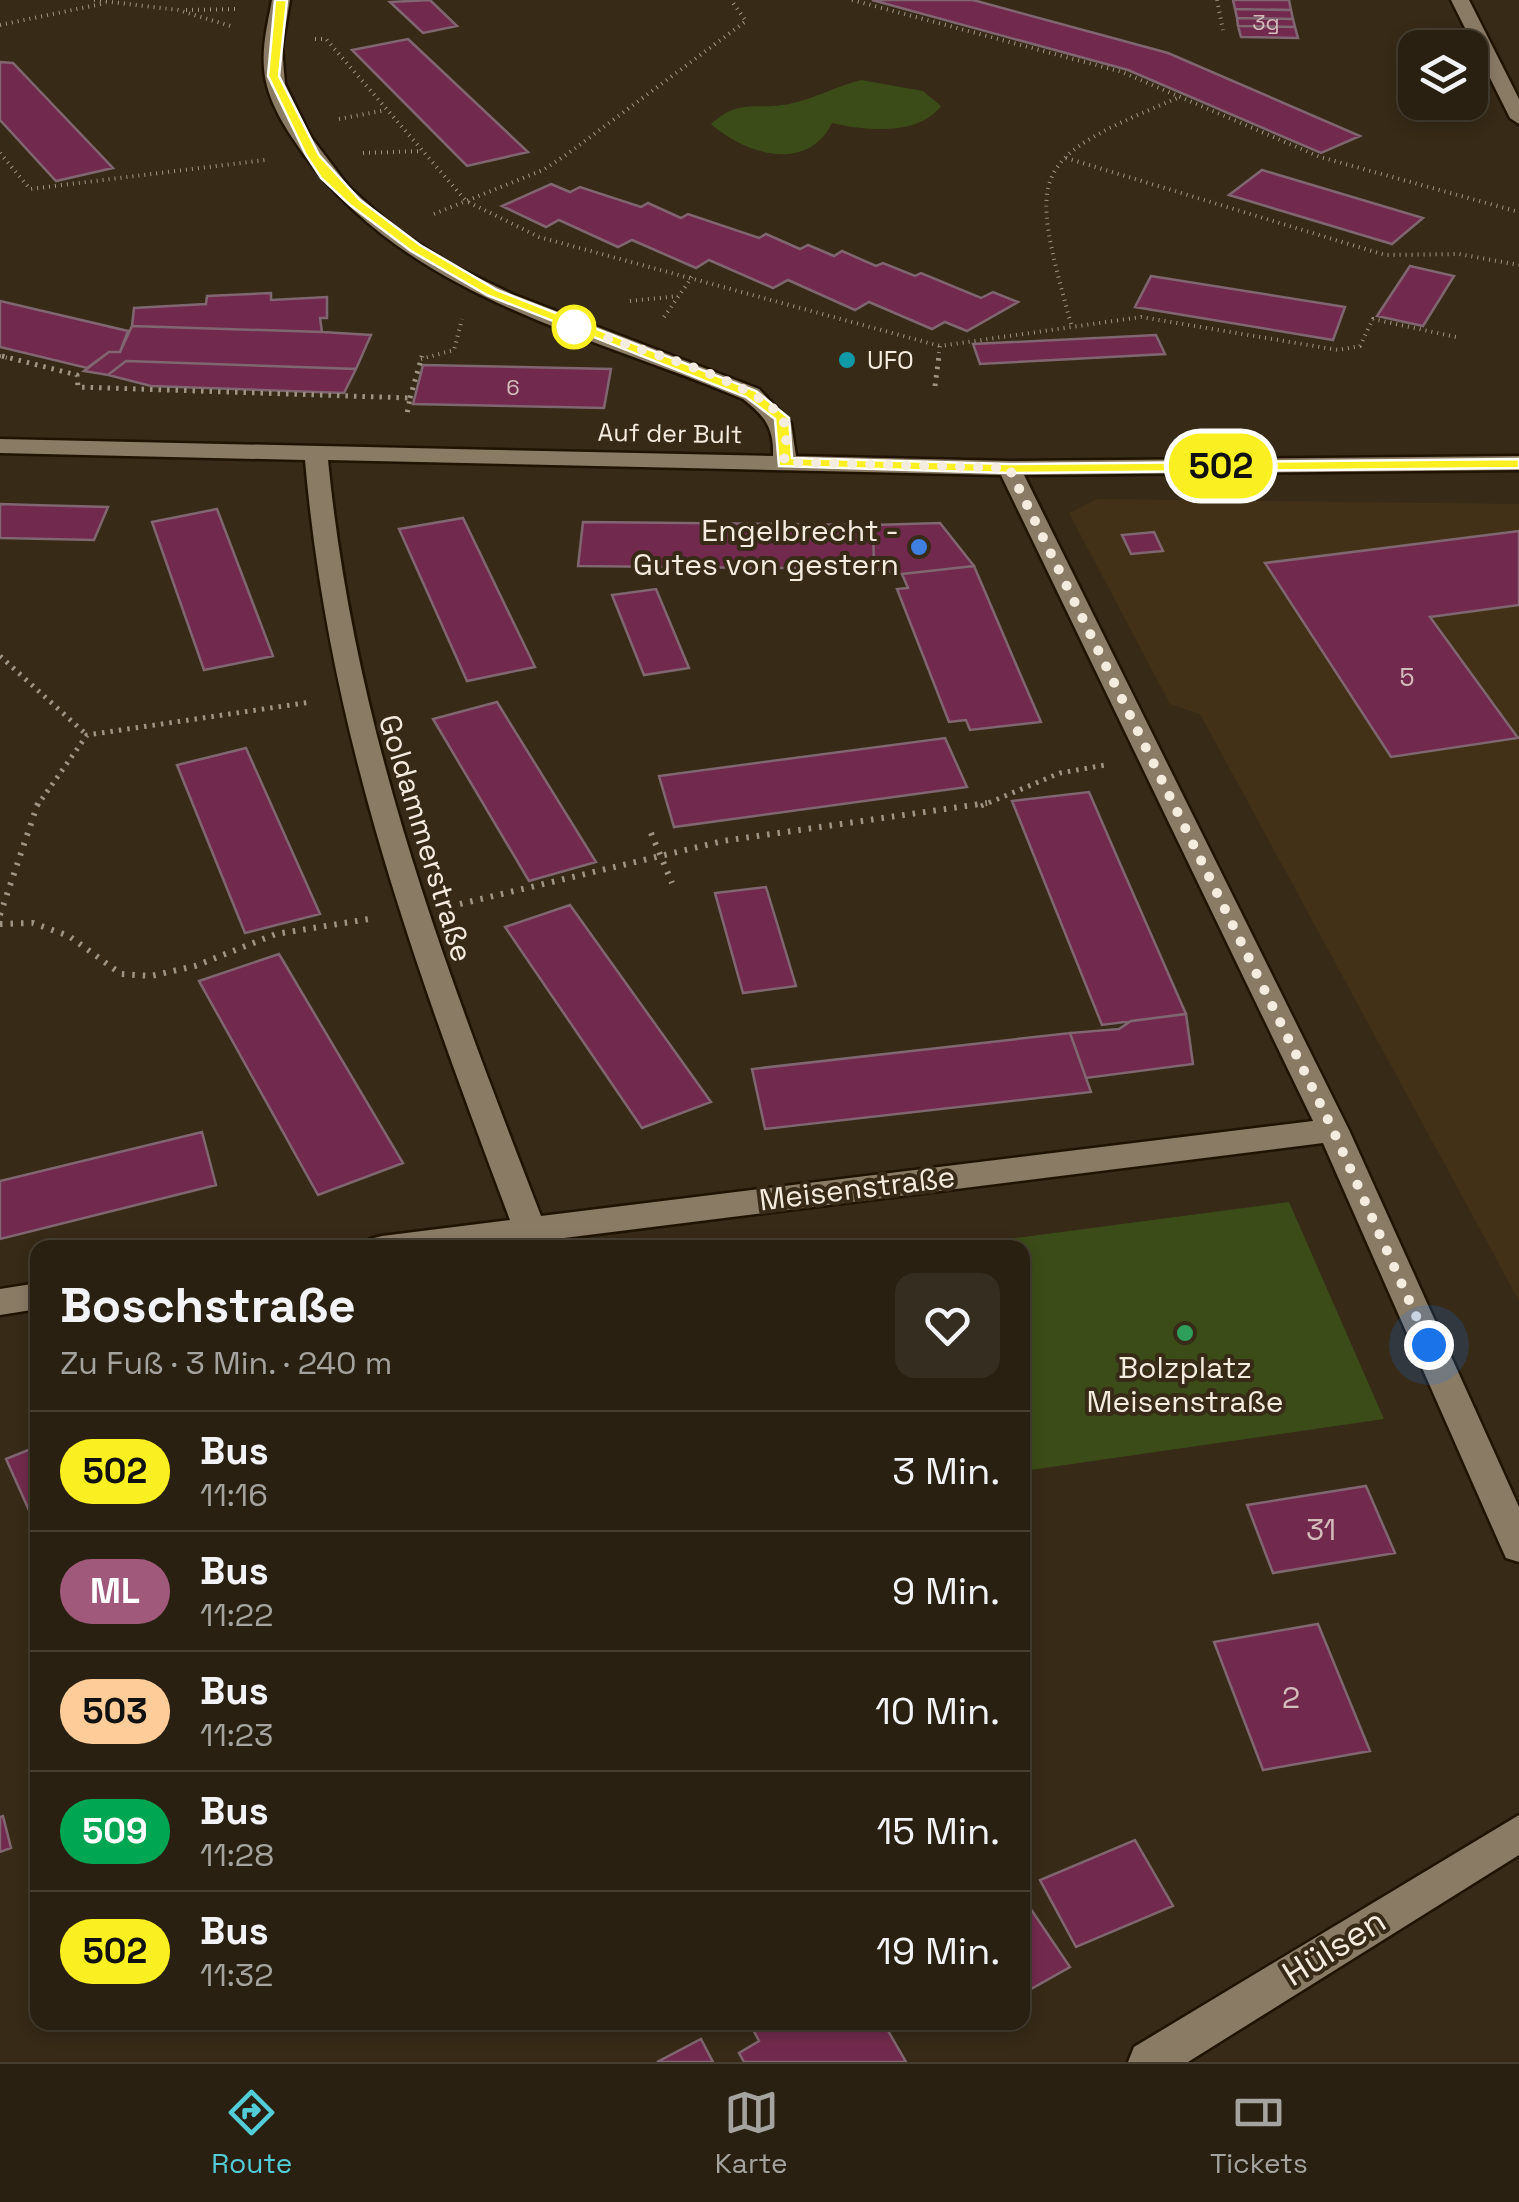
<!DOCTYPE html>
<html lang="de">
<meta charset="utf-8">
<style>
body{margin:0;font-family:"Space Grotesk",sans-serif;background:#352d1f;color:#f1f3f6;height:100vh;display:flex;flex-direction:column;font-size:38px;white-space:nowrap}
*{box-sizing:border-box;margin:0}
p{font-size:32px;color:#a5a39f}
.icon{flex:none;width:55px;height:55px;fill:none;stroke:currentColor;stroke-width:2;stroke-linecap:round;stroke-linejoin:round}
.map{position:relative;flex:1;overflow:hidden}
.panel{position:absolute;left:30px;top:1240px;width:1000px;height:790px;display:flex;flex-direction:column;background:#292011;border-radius:20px;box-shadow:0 5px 15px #0003,0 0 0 2px #453e31}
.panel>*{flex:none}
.badge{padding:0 20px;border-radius:32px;font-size:35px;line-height:65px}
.buttons{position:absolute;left:1398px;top:30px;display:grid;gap:20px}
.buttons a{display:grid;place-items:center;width:90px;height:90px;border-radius:20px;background:#292011;box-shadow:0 5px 15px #0003,0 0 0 2px #453e31;font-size:50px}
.you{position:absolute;width:50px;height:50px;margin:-25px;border:8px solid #fff;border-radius:50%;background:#1a73e8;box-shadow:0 0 0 15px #1a73e833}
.map>.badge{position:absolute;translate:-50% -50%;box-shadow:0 0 0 5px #fff}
.round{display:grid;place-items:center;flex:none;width:105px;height:105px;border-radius:20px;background:#352d1f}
.head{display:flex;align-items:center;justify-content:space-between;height:170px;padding:0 30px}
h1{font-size:48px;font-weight:700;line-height:75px}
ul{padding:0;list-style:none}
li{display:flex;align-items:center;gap:30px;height:120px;padding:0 30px;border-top:2px solid #453e31}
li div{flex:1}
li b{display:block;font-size:38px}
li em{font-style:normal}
li .badge{min-width:110px;font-weight:700;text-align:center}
.tab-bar{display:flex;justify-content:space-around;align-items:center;height:140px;border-top:2px solid #453e31;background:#292011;font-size:28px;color:#a5a39f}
.tab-bar a{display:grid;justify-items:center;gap:5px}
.tab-bar .on{color:#52ccd6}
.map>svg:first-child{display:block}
.built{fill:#423116}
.green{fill:#3b4c18}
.building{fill:#712a4d;stroke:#806670;stroke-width:2.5}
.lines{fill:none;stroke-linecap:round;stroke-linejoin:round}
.minor-casing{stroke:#1f1302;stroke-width:5}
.path-far2{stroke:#9f9585;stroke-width:4;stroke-dasharray:1 5;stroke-linecap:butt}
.path-far1{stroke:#9f9585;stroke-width:5;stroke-dasharray:2.5 6;stroke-linecap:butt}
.path{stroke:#9f9585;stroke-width:6;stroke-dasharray:2.5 8;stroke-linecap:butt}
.minor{fill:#8a7b65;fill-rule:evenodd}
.line{fill:#faef20;stroke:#fff;stroke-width:2.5}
.walk{stroke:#f5ece0;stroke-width:10;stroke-dasharray:0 18}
.stop-dot{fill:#fff;stroke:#faef20;stroke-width:5}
.culture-dot{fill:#0f9aa8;stroke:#372a17;stroke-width:4}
.shop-dot{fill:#3f7fe0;stroke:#372a17;stroke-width:4}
.leisure-dot{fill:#2e9e5b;stroke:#372a17;stroke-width:4}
.labels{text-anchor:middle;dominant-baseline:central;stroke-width:8;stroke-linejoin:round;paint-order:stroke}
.far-number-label{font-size:22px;fill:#d4bcbb}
.far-poi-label{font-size:25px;fill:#f5ece0;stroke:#372a17;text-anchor:start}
.far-street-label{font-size:25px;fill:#f5ece0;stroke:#372a17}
.number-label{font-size:25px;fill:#d4bcbb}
.poi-label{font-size:30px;fill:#f5ece0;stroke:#372a17;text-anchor:end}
.street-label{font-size:30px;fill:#f5ece0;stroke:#372a17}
.near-number-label{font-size:30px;fill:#d4bcbb}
.near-street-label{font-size:35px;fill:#f5ece0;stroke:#372a17}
</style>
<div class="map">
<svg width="1519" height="2062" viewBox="0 0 1519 2062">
<rect width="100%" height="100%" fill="#372a17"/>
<path class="built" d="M1097 499 1519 504V1301L1200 714 1170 704 1069 513Z"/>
<path class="green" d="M861 80 923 91 941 106C918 136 866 131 832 123 807 174 745 154 711 124 742 96 758 112 793 103 816 98 837 86 861 80Z
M1289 1202 1384 1419 1023 1471 1022 1248 947 1247Z"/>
<path class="building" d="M430 0 457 26 423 33 390 2Z
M872 0H973L1168 53 1360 136 1321 153 1128 70Z
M1233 0H1289L1291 10 1235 9Z
M1235 9 1291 10 1293 19 1237 18Z
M1237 18 1293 19 1295 27 1238 26Z
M1238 26 1295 27 1298 38 1241 37Z
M408 39 528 152 467 166 352 50Z
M0 62 13 63 113 168 56 181 0 120Z
M1262 170 1423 218 1392 244 1229 195Z
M551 184 570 192 580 187 641 207 648 203 681 218 688 214 759 238 766 234 800 249 808 245 834 256 842 251 876 266 883 263 915 276 921 273 981 298 993 292 1018 302 967 331 945 322 932 329 869 302 855 310 788 280 773 288 709 260 696 268 632 240 618 247 559 220 546 227 502 206Z
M1410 266 1454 276 1423 326 1377 316Z
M1151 276 1345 307 1333 340 1135 307Z
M271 293V300L327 297V318H320L322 332 132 326 134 308 206 304 207 296Z
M0 301 128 331 120 352H109L87 368 0 347Z
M132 326 322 332 371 335 356 369 126 361 108 375 84 371 109 352H120Z
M1156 335 1165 354 980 364 973 344Z
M126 361 356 369 344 393 151 386 108 375Z
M423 365 611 369 604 408 413 404Z
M0 504 32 505 108 507 94 540 0 538Z
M217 509 273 656 204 670 152 522Z
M463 518 535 667 467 681 399 529Z
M583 522 873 525 874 569 578 566Z
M940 523 974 566 902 574 874 569 873 525Z
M1519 531V605L1430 617 1518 738 1391 757 1265 563Z
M1154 532 1163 551 1131 554 1122 535Z
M974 566 1021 676 1041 722 970 730 966 720 949 722 897 589 908 588 902 574Z
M656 589 689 668 644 675 612 595Z
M497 702 596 862 529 881 433 719Z
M945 738 967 787 674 827 659 776Z
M246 748 320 914 245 933 177 765Z
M1089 792 1118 859 1186 1014 1102 1025 1012 801Z
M766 887 796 986 743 993 715 893Z
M570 905 711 1102 642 1128 505 927Z
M279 954 403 1163 318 1195 199 981Z
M1186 1014 1193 1064 1086 1078 1070 1033 1119 1029 1131 1021Z
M1070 1033 1091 1092 765 1129 752 1069Z
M202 1132 216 1185 0 1239V1181Z
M38 1446V1525L36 1526 6 1459Z
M1366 1486 1395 1553 1273 1573 1247 1505Z
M1318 1624 1370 1751 1263 1770 1214 1642Z
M3 1816 11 1848 0 1852V1817Z
M1135 1840 1173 1906 1076 1947 1040 1880Z
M1022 1896 1070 1967 1022 1994Z
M749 2022H883L906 2062H744L739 2053 759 2041Z
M701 2039 713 2062H657Z"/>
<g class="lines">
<defs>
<path id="minor" d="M272 0H290L282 47 285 84 311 137 349 187 397 230 452 265 512 294 759 389 791 423 796 456 1009 461 1519 456V470L1024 475 1349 1130 1519 1507V1562L1506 1558 1501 1547 1323 1143 485 1248H366L370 1239 382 1236 510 1220C414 964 329 735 305 460L0 453V439L773 456C774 428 765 416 743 399 588 334 410 298 305 156 287 131 266 100 264 68 262 45 268 22 272 0ZM328 460 1001 475 1313 1121 541 1216C443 962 355 734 328 460Z
M1451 0H1469L1519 99V124L1510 118Z
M38 1283V1309L0 1315V1289Z
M1519 1815V1855L1188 2062H1128L1134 2047Z"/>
</defs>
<use href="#minor" class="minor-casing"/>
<path class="path-far2" d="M94 0 178 10 234 27
M852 0 1122 72 1320 157 1519 212
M1217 0 1223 30
M186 10 238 9
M0 25 106 3
M315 39H326L466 201 539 237 940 346
M339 119 386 110
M0 153 30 189 265 160
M363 153 423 151
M1066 158 1385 255 1459 254 1519 265
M434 214 543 170 566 155 746 21 731 0
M630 301 678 296
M664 317 692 277
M1071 324C1029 169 1026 161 1180 97
M0 356 12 359
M421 359 454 350 462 319
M938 359 940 346 1141 317 1338 350 1360 346 1373 319 1456 337"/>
<path class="path-far1" d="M2 356 77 375 78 387 410 398 407 414
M935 386 939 356
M410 398 422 356
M0 656 87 735
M37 806 87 735 311 702
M981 806 1060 773 1105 765"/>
<path class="path" d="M651 833 672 883
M460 904 723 841 987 803
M0 915 38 803
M0 924 33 923 69 936 121 974 151 976 195 966 276 934 369 919"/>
<use href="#minor" class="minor"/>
</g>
<path class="line" d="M275 0H287L279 76 319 155 360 200 420 245 497 290 756 391 789 418 792 458 1009 464 1519 459V468L1009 473 779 466 775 419 746 397 487 295 411 251 350 205 321 178 306 155 268 76Z"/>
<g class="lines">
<path class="walk" d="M574 327C621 345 752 378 781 417 790 429 785 449 784 462L1009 468 1333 1130 1429 1345"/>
</g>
<circle class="stop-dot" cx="574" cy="327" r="20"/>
<circle class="culture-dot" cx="847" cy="360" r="10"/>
<circle class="shop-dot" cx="919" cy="547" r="10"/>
<circle class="leisure-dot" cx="1185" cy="1333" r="10"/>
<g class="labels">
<g class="far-number-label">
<text x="1266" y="22">3g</text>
<text x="513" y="387">6</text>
</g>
<g class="far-poi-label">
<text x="867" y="360">UFO</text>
</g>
<g class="far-street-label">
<text transform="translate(670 433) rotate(1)">Auf der Bult</text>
</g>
<g class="number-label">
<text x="1407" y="677">5</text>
</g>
<g class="poi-label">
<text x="899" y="530">Engelbrecht -<tspan x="899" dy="34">Gutes von gestern</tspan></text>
<text x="1185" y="1367" text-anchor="middle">Bolzplatz<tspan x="1185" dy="34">Meisenstraße</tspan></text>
</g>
<g class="street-label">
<text transform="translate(426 838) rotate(73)">Goldammerstraße</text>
<text transform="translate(857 1188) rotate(-7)">Meisenstraße</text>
</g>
<g class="near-number-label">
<text x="1321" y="1529">31</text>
<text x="1291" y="1697">2</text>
</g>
<g class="near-street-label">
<text transform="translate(1334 1947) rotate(-32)">Hülsen</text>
</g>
</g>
</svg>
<div class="buttons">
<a><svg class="icon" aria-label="layers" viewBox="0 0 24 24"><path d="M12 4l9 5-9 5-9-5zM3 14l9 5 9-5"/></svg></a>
</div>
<div class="you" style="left:1429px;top:1345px"></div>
<b class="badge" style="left:1221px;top:466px;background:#faef20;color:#111">502</b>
<section class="panel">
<div class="head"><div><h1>Boschstraße</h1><p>Zu Fuß · 3 Min. · 240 m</p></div><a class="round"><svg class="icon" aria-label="heart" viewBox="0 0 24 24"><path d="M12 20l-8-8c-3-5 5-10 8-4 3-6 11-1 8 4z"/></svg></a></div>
<ul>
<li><span class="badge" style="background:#faef20;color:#111">502</span><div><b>Bus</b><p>11:16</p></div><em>3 Min.</em></li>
<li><span class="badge" style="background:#a0587b;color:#fff">ML</span><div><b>Bus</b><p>11:22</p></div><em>9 Min.</em></li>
<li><span class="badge" style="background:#fdcc99;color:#111">503</span><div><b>Bus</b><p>11:23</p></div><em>10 Min.</em></li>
<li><span class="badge" style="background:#00a651;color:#fff">509</span><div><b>Bus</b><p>11:28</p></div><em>15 Min.</em></li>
<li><span class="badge" style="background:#faef20;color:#111">502</span><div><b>Bus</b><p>11:32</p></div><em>19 Min.</em></li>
</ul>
</section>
</div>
<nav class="tab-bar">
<a class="on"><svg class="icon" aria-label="directions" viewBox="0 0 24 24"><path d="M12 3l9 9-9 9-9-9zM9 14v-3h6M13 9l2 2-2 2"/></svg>Route</a>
<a><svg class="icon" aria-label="map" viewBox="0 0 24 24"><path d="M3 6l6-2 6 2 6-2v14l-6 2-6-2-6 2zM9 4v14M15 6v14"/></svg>Karte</a>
<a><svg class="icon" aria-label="tickets" viewBox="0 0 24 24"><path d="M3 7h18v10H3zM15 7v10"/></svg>Tickets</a>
</nav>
